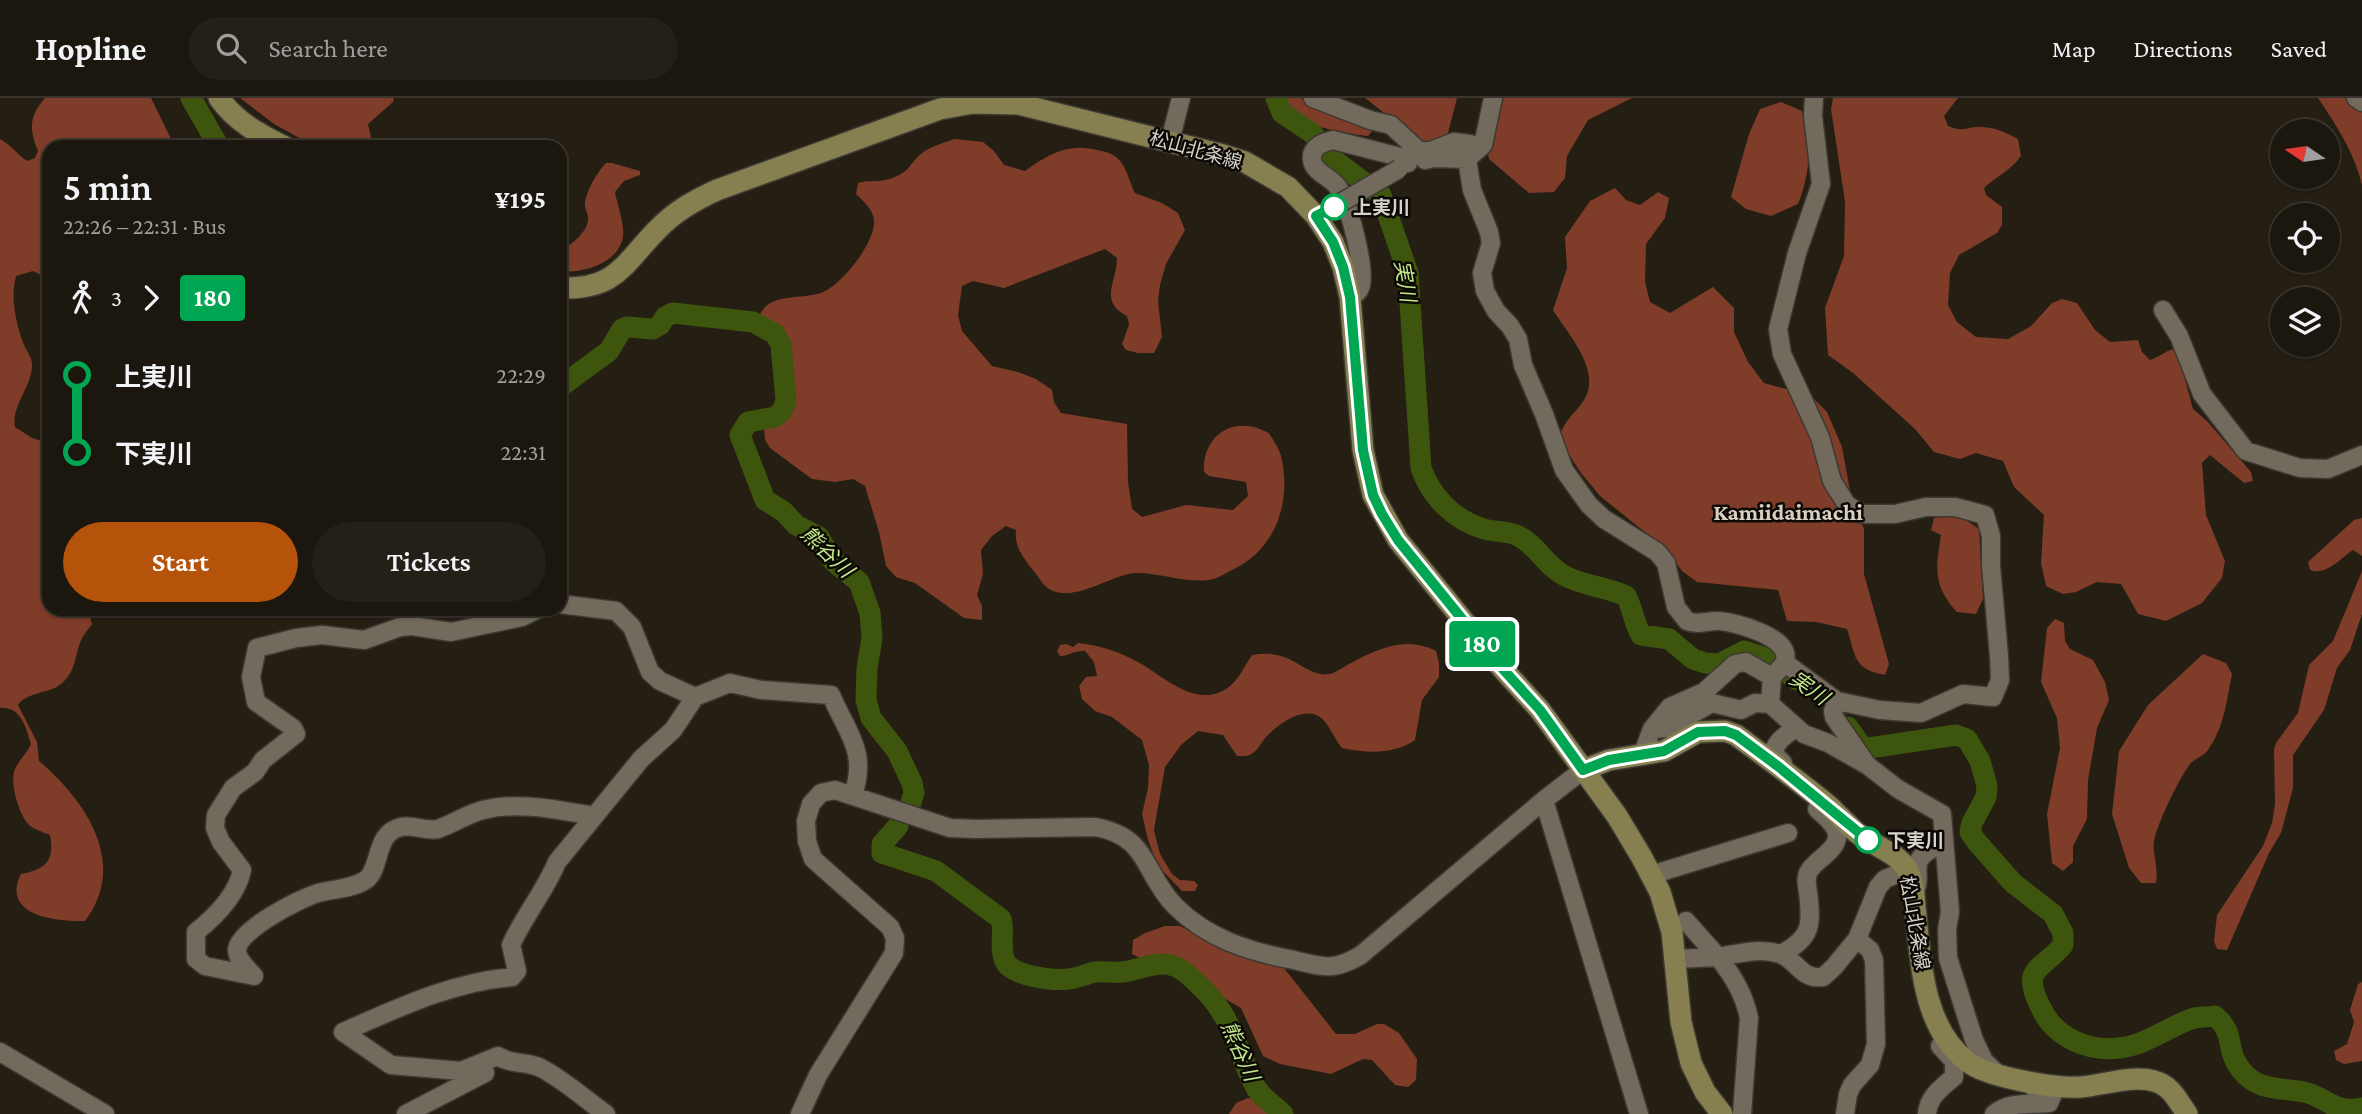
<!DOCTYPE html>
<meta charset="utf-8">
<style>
body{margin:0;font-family:"Crimson Pro","Noto Sans JP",serif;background:#241f17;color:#f1f3f6;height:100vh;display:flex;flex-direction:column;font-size:26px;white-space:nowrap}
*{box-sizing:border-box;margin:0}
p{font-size:23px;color:#a09f9e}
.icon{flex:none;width:38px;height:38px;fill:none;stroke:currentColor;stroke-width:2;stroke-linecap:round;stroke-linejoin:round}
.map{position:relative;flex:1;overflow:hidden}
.panel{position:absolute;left:42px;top:42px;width:525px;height:476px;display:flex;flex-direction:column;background:#1b160e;border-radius:21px;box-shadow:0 2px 5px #0004,0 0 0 2px #39352e}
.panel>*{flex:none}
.badge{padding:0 14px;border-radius:5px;font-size:24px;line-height:46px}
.needle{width:46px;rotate:283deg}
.controls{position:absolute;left:2270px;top:21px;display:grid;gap:14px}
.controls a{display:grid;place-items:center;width:70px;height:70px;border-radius:50%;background:#1b160e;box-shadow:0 2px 5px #0004,0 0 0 2px #39352e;font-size:35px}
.map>.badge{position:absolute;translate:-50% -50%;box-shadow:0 0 0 4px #fff}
.legs{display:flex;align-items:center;gap:10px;height:77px;padding:0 21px;font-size:23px}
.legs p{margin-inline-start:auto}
.overview{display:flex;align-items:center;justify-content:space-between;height:119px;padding:0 21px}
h1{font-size:38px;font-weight:600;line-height:52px}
.action{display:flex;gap:14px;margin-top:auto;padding:14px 21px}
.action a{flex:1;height:80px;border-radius:42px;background:#b45309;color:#fff;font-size:28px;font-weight:600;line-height:80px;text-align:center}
.action a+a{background:#241f17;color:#f1f3f6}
ul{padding:0 21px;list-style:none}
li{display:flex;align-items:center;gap:24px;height:77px;font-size:26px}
li i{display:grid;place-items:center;width:10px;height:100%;margin:0 9px;background:currentColor}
li i::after{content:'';width:18px;height:18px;margin:-9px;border:5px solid;border-radius:50%;background:#1b160e}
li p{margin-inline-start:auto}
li:first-child i{background:linear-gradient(#0000 50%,currentColor 0)}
li:last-child i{background:linear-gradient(currentColor 50%,#0000 0)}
header{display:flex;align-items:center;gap:42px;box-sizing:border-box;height:98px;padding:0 35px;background:#1b160e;border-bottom:2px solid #39352e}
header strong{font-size:33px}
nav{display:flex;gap:38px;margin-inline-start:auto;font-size:24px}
.search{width:490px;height:63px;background:#241f17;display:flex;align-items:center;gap:18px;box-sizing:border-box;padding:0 24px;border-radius:38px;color:#a09f9e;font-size:26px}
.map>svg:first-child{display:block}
.forest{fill:#7f3c28}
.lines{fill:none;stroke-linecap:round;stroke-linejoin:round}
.river{stroke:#3e550d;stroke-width:21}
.minor-casing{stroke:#3d3932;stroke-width:21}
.major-casing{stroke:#3d3932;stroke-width:24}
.minor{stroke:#726a5d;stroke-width:18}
.major{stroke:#867f50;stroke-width:21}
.minor-bridge-casing{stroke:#3d3932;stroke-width:21;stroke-linecap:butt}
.minor-bridge{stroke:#726a5d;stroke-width:18}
.line-1-casing{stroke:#fff;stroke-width:16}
.line-1{stroke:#00a651;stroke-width:10}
.stop-1-dot{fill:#fff;stroke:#00a651;stroke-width:3.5}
.labels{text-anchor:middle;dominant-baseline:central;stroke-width:5;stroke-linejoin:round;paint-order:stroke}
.street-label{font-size:19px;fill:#d7d3cb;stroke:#0b0805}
.stop-label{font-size:19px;font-weight:bold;fill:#d7d3cb;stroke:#0b0805;text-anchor:start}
.water-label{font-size:21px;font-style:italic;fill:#c3e889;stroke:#0b0805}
.quarter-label{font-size:23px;font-weight:bold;fill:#d8d0c1;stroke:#0b0805}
</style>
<header>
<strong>Hopline</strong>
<div class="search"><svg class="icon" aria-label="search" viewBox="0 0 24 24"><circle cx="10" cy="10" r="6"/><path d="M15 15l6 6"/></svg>Search here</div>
<nav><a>Map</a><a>Directions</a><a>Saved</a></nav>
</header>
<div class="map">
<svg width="2362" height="1016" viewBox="0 0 2362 1016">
<rect width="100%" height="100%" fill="#241e13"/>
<path class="forest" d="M45 0H151L175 49H49V181L33 173 16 178C10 200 16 226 24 247 27 254 32 259 32 267 32 289 11 308 15 329L32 340 49 345V511H87L92 526C88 532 82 538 80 545 74 562 75 577 58 588 46 596 27 594 18 607L37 644 39 663C85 702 129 765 85 823 57 824 0 818 21 776 45 771 55 764 50 737 43 734 35 732 29 727 19 717 8 682 16 669 20 661 27 655 31 646 26 630 21 608 0 610V41C11 47 17 56 27 63L35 60 38 53C29 31 29 18 45 0Z
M240 0H394L393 4 368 26 373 49H316L274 26Z
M1283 0H1300L1368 28 1372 33 1368 38C1344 35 1289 28 1283 0Z
M1365 0H1457L1448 35 1436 46H1424Z
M1498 0H1632L1588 22 1567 58 1565 80 1554 94 1529 95 1489 61 1487 51Z
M1833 0H1958L1944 18 1948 28C1962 34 1964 30 1977 29 1992 28 2006 34 2018 41L2021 58C2010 73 1997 78 1984 90L1986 97 2002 109V127L1997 135 1959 157 1950 175 1948 207 1957 224 1976 239 2008 241 2031 228 2052 205 2062 201 2077 205 2095 232 2110 244 2138 242 2142 254 2150 262C2159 259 2164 254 2173 251L2179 259 2193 311 2207 323 2251 374 2253 383 2244 385 2210 357 2202 365 2206 417 2225 463 2222 480 2202 505 2166 523 2138 516 2121 486 2097 484 2076 494 2063 496 2046 488 2041 465 2044 417 2014 389 2003 363 1976 355 1960 361 1934 354 1915 331 1853 275 1828 257 1825 210 1844 158 1845 104 1831 11Z
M2318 0H2362V87C2354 54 2337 28 2318 0Z
M1781 4 1802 13C1810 48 1812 71 1798 106L1771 118 1746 111 1731 99 1749 36 1760 11Z
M954 41 983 44 994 53 1004 67 1025 73C1049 56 1068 45 1097 52 1107 54 1115 56 1121 64 1127 72 1130 85 1135 95L1162 105 1178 115 1185 132 1166 166 1160 187 1158 203 1162 239 1154 255H1138L1126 252 1122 246 1129 227 1127 218C1098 203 1117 184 1117 160L1105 151 1004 190 973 183 962 188 958 217 962 233 992 268 1018 274 1036 281 1052 292 1054 304 1061 315 1127 326 1128 384 1132 411 1142 419 1186 407 1233 412 1248 398 1246 384 1209 378 1204 374C1202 348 1220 325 1247 328 1255 328 1262 332 1269 335 1273 342 1279 350 1281 358 1292 403 1276 451 1234 471 1226 475 1217 481 1209 482 1184 485 1158 474 1135 475 1109 477 1068 510 1044 487 1040 482 1036 475 1031 470 1022 457 1014 448 1016 432L1006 428 992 438 981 452 983 476 977 497 982 508V522L964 520 915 485 896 479 886 468 879 434 865 388 853 381 835 384 812 381 770 350 765 342 764 328 784 286 786 265 779 249 758 222C767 190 805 205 827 192 845 182 876 143 874 122 873 111 863 103 856 96L858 85C872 81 880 86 897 78 909 73 912 63 922 55 931 48 944 45 954 41Z
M606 65H612L640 73V77L624 83 615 94C617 106 625 128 623 138 620 165 582 176 560 173V152C571 148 589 133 588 120 588 114 584 111 585 104 587 92 597 74 606 65Z
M1615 90 1626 102 1640 107 1658 94 1669 100 1665 120 1646 146 1645 184 1650 204 1670 215 1713 189 1734 210V234L1748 264 1764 285 1811 298 1827 314 1842 349 1850 393 1864 431V476L1889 566 1885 577C1853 571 1856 559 1847 531L1816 524 1787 523 1778 492 1697 484 1682 473 1666 451 1600 398 1581 375 1559 342C1562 325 1572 318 1582 305 1604 275 1570 239 1553 212L1567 170 1565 139 1590 103Z
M1948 418 1966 422 1979 431 1983 501 1976 516 1957 514C1932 486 1936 471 1941 437L1931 432 1934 420Z
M2362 420V458L2353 452C2340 461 2326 478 2310 472L2308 464 2354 422Z
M2362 473V516L2350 552 2337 570 2324 612 2293 657V690L2281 735 2269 755 2227 852 2217 851 2214 843 2217 817 2263 748 2272 725 2275 706 2274 651 2276 645 2298 615 2309 567 2333 543Z
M2055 521 2064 525 2065 543 2070 551 2093 562 2105 584 2109 602 2097 630 2088 682 2087 721 2073 748V764L2063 773 2052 765 2047 716 2060 650 2057 620 2041 584 2047 530Z
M1078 545C1098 547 1118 553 1136 563 1163 577 1197 614 1230 588 1239 581 1245 567 1252 557 1263 555 1273 555 1284 559 1299 564 1313 579 1329 576 1336 575 1343 569 1349 566 1377 551 1405 537 1436 553L1439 565V579L1422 602 1415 642C1394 657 1365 655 1342 650 1335 642 1328 624 1320 619 1302 608 1279 626 1267 638 1261 644 1259 651 1253 655 1248 659 1243 658 1237 658L1223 637 1198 633 1181 647 1165 669 1154 732 1160 756 1172 776 1180 782 1194 783 1198 787 1195 793H1182L1158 768 1148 742 1142 716 1148 690 1149 667 1142 642 1112 619 1095 613 1082 601 1079 588 1086 579 1097 578 1094 564 1085 553C1075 552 1069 558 1060 558L1057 553 1060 547 1066 546 1073 549Z
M2203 556 2226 565 2232 576C2227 601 2224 630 2208 652 2204 658 2196 660 2191 665 2180 678 2157 726 2154 743 2152 756 2159 769 2156 785H2141L2129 770 2112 716 2119 653 2148 607Z
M1165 828H1180L1245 860 1284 870 1336 936H1355L1377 926H1384L1399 935 1417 961 1416 982 1408 989 1395 987 1372 962 1363 961 1331 976 1280 966 1263 958 1241 910 1166 867 1144 862 1132 856 1133 842 1145 835Z
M2362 884V963L2344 966 2336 962 2334 953 2347 946 2354 924 2350 912 2358 886Z
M1248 1000 1264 1003 1278 1016H1229L1236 1005Z"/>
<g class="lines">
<path class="river" d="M191 0 219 49
M1276 0 1282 15 1312 35 1334 62 1381 97 1408 175 1421 370C1431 399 1454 422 1484 431 1494 434 1506 433 1516 437 1536 445 1546 469 1565 478 1584 488 1607 489 1626 498 1633 511 1634 525 1641 537L1669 541 1693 561 1705 565 1719 566 1744 553 1766 560 1797 582
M560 289 609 253 622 231 627 229 653 231 660 227 665 219 673 215 753 224 775 236 781 247 786 303 782 313 775 319 748 324 740 337 765 402 784 414 796 427 819 439 833 463 859 484 870 515 872 540 867 570 866 602 871 620 897 653 912 685 914 695 911 704
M1848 629 1862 649 1869 650 1956 637 1967 641 1980 663 1987 688 1986 699 1972 725 1970 734 1976 743 2013 785 2053 816 2063 835V847C2039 875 2020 869 2042 912 2056 940 2089 954 2119 950 2147 947 2169 928 2194 920 2201 919 2209 919 2215 918 2235 935 2226 948 2237 966 2254 994 2277 989 2304 994 2328 999 2332 1016 2362 1010
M898 728 882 746V755L936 773 1001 821C1005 834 999 851 1005 863 1011 878 1054 883 1069 881 1078 880 1086 876 1095 874 1103 873 1113 875 1122 874 1139 872 1156 862 1174 868 1182 871 1190 878 1196 884 1234 918 1234 948 1256 990 1263 1001 1274 1007 1283 1016"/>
<defs>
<path id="minor" d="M1313 0 1370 22 1391 27 1419 53H1431L1454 44 1470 46 1474 54
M1814 0 1813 18 1821 86 1797 155 1778 231 1782 256 1820 339 1832 383 1847 407 1862 416H1895L1926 409H1955L1985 417 1991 438V468L1999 558 2000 582 1993 599 1963 596 1921 615 1880 612 1837 603 1833 613 1834 619 1867 667
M2356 0 2362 4
M1170 43 1181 0
M1467 61 1472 92 1489 134 1491 145 1482 175 1485 193 1496 213 1510 228 1518 241 1523 267 1544 316 1564 372 1589 407 1604 421 1657 454 1666 465 1676 509 1687 523C1699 528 1708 522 1719 523 1735 524 1791 539 1785 562 1784 568 1776 574 1772 579L1770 606
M1425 62 1435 60 1467 61 1483 47 1493 0
M1350 199C1356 196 1359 194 1361 187 1365 169 1349 104 1337 88 1330 79 1313 74 1312 62 1310 49 1324 44 1333 42L1400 59 1408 65
M2163 212 2179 238 2202 296 2246 353 2300 370 2328 371 2362 357
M560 506 616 513 632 529 650 574 660 583 695 599
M538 511 522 519 451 534 412 528 400 529 364 542 322 537 296 540 257 550 251 579 256 604 293 630 296 636 263 662 255 674 233 690 216 717 215 730 221 744 242 772C237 797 216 818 196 834V861L205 868 254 878C248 871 237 862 237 852 238 832 299 801 318 795 332 791 351 791 364 783 382 774 373 735 401 729 413 726 426 734 438 731 453 726 467 716 483 712 519 703 558 712 594 718
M1785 565 1837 603
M1652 631 1670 609 1704 594 1735 566 1746 564 1772 579
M1642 658 1652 631 1667 630 1712 605 1741 612 1755 605 1770 606 1804 636 1828 645 1867 667 1898 691 1942 716 1950 814 1947 831 1948 860 1974 942 1984 963 1998 976
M1779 669 1783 665 1773 655C1776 643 1786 637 1795 630
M1544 702 1639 1016
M1651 777 1788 735
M1916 790C1920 781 1915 771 1919 762 1924 753 1938 749 1944 740
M1686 823 1718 859C1737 856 1760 849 1780 856 1797 862 1801 882 1823 879L1834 869 1857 841 1878 789 1885 781 1907 772
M1781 856C1812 840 1812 827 1808 794 1807 788 1805 780 1809 773 1816 761 1839 752 1837 736 1835 725 1824 718 1817 711
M1676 861 1718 859C1733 878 1744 896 1749 920L1742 1016
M0 954 105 1016
M406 1016 485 975
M606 1016C585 1001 564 982 541 970 527 963 511 967 498 958L461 973 391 967 343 934C398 910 452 884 512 879L517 873 511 847C524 818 545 793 557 764L641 661 673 632 695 599 730 585 761 592 831 597C847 635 868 653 853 697
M800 1016 818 977 894 855 895 840 890 829 813 761 807 743 806 723 811 706 821 695 835 692 950 730 977 731 1095 729C1150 739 1142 774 1175 808 1207 840 1247 853 1289 861 1321 868 1331 875 1361 857L1544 702 1583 672
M1845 1016 1848 996 1852 987 1870 967 1876 946 1874 862 1870 852 1857 841
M1927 1016C1928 999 1942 989 1954 979V963L1940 948
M1994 1016C2009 1003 2030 1007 2049 1005L2053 996 2034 990"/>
<path id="major" d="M219 0C236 24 259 36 285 49
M560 190C617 192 623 166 658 131 675 113 695 102 717 92L940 11 973 5 1018 6 1223 57 1245 64 1288 89 1316 118 1333 144 1343 169 1350 199 1363 352 1373 397 1398 442 1501 569 1540 612 1617 718 1641 758 1660 794 1672 834 1681 924 1691 965 1705 994 1722 1016
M1583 672 1609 662 1664 653 1698 634 1725 633 1736 637C1767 660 1799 683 1829 708 1838 717 1847 726 1856 734 1872 747 1896 754 1907 771 1915 785 1914 803 1916 818 1921 867 1924 932 1968 964 1987 979 2056 991 2081 989 2103 987 2132 977 2154 983 2171 987 2178 1003 2187 1016"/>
</defs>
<use href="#minor" class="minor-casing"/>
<use href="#major" class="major-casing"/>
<use href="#minor" class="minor"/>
<use href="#major" class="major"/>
<defs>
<path id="minor-bridge" d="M1335 108 1399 71"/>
</defs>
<use href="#minor-bridge" class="minor-bridge-casing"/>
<use href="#minor-bridge" class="minor-bridge"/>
</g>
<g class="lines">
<defs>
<path id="line-1" d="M1334 109 1316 118 1333 144 1343 169 1350 199 1363 352 1373 397 1382 416 1398 442 1501 569 1540 612 1583 672 1609 662 1664 653 1698 634 1725 633 1736 637 1779 669 1868 742"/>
</defs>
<use href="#line-1" class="line-1-casing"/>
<use href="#line-1" class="line-1"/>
</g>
<g class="stop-1-dot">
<circle cx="1334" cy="109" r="12"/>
<circle cx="1868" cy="742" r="12"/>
</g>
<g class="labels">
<g class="street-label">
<text transform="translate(1196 52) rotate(16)">松山北条線</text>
<text transform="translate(1915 825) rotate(80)">松山北条線</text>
</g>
<g class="stop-label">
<text x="1353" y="109">上実川</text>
<text x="1887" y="742">下実川</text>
</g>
<g class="water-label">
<text transform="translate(1405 183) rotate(80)">実川</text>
<text transform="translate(827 454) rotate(44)">熊谷川</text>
<text transform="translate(1809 590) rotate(35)">実川</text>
<text transform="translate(1240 953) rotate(66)">熊谷川</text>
</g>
<g class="quarter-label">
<text x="1788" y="414">Kamiidaimachi</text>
</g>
</g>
</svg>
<div class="controls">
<a><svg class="needle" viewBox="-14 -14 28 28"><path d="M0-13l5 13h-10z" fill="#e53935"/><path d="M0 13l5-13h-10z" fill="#a09f9e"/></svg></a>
<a><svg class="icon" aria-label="locate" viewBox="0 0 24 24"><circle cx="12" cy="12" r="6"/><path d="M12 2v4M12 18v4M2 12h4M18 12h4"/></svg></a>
<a><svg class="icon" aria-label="layers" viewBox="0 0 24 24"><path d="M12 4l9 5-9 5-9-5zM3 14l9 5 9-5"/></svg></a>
</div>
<b class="badge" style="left:1482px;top:546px;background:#00a651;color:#fff">180</b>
<section class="panel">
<div class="overview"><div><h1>5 min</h1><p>22:26 – 22:31 · Bus</p></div><b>¥195</b></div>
<div class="legs"><svg class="icon" aria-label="walk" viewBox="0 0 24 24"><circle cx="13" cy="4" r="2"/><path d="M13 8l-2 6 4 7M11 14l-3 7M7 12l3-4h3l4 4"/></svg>3<svg class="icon" aria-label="forward" viewBox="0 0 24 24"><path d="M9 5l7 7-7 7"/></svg><b class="badge" style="background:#00a651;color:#fff">180</b></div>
<ul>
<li><i style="color:#00a651"></i><b>上実川</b><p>22:29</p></li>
<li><i style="color:#00a651"></i><b>下実川</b><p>22:31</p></li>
</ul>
<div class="action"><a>Start</a><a>Tickets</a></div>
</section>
</div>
